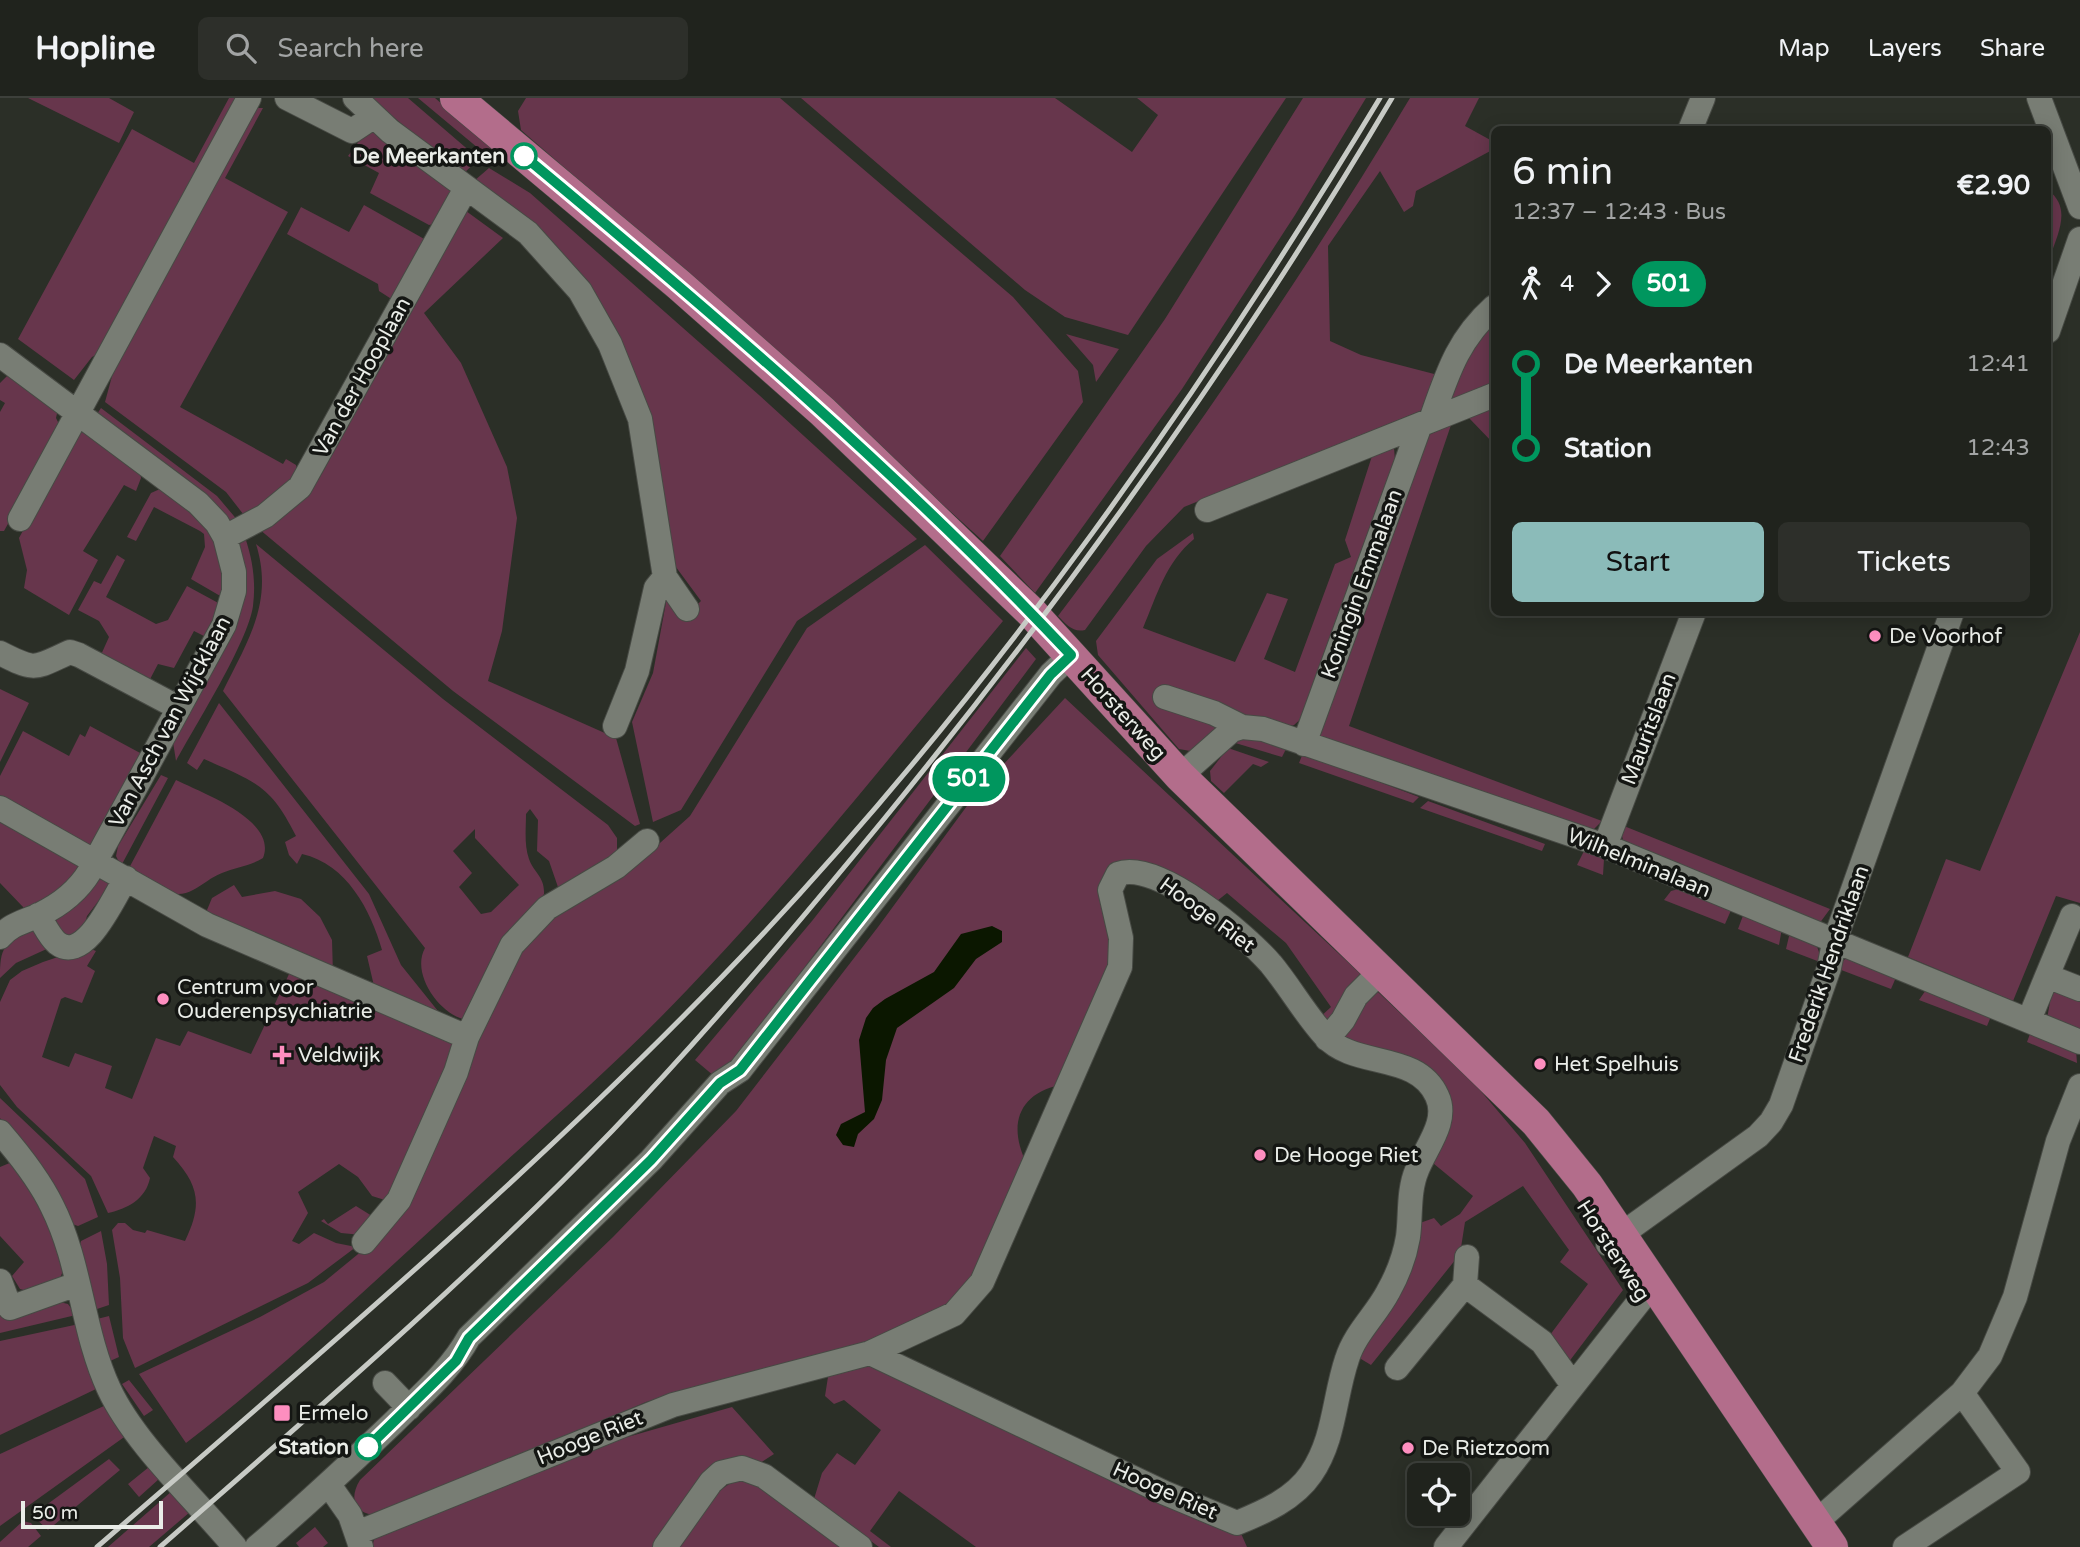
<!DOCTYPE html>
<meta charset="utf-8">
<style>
body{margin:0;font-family:"Varela Round",sans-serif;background:#2d2f2a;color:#f1f3f6;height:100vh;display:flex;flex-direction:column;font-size:26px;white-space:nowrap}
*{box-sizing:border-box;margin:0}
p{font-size:23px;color:#a2a4a4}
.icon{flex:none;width:38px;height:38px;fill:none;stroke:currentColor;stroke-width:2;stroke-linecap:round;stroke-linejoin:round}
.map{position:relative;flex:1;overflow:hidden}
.details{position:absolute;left:1491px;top:28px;width:560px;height:490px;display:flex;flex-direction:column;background:#20231d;border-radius:10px;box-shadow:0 4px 18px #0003,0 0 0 2px #3d403b}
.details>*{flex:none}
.badge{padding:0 14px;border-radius:23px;font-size:24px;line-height:46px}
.fabs{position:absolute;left:1407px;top:1365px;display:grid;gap:14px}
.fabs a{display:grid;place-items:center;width:63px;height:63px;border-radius:10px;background:#20231d;box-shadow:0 4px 18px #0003,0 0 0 2px #3d403b;font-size:35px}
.scale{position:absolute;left:21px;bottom:18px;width:142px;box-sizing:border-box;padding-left:7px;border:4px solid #eaede8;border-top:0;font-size:19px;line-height:24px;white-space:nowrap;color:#eaede8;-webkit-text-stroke:5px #141613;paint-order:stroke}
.map>.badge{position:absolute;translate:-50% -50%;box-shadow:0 0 0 4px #fff}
.legs{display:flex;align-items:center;gap:10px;height:77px;padding:0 21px;font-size:23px}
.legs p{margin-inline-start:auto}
.summary{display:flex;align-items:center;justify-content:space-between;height:119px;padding:0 21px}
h1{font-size:38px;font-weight:600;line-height:52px}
.button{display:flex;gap:14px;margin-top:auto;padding:14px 21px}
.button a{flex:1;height:80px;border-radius:10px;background:#8bbbb9;color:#111;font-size:28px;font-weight:600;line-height:80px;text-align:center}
.button a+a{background:#2d2f2a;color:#f1f3f6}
ul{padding:0 21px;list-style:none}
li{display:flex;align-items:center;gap:24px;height:84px;font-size:26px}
li i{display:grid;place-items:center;width:10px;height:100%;margin:0 9px;background:currentColor}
li i::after{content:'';width:18px;height:18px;margin:-9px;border:5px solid;border-radius:50%;background:#20231d}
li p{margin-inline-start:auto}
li:first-child i{background:linear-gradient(#0000 50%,currentColor 0)}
li:last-child i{background:linear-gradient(currentColor 50%,#0000 0)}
header{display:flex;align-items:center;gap:42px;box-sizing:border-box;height:98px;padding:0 35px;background:#20231d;border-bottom:2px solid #3d403b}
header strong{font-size:33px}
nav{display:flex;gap:38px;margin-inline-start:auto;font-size:24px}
.search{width:490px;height:63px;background:#2d2f2a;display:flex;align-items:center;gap:18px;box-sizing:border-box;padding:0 24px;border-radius:10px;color:#a2a4a4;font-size:26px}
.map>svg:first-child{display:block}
.green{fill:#67364c;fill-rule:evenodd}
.water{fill:#0b1700}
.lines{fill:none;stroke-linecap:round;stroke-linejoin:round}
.minor-casing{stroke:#474a44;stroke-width:26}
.major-casing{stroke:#474a44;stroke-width:33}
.minor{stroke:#787d74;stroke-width:24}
.major{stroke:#b36d8b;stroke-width:32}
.rail{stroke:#c7cac5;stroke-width:5}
.line-1-casing{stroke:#fff;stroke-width:16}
.line-1{stroke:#00965e;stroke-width:10}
.stop-1-dot{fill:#fff;stroke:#00965e;stroke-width:3.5}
.poi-dot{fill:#fd8ebf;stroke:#141613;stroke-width:2.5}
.labels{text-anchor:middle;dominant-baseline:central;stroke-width:7;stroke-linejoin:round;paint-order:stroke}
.stop-label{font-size:21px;font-weight:bold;fill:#eaede8;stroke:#141613;text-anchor:end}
.street-label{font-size:21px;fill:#eaede8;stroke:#141613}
.poi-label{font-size:21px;fill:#eaede8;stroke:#141613;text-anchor:start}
</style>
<header>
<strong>Hopline</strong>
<div class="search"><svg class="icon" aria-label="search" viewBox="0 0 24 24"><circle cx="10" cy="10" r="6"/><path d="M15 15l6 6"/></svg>Search here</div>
<nav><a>Map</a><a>Layers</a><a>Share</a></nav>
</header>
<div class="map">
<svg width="2080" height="1449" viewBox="0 0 2080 1449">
<rect width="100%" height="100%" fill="#2b2f27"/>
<path class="green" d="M28 0H109L134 14 119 45Z
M229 0H237L99 255 92 259 74 282 18 241 132 31 194 65Z
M370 0H408L479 61 463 76Z
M418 0H435L492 49 484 55Z
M526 0H780L1013 199 1078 273 1083 304 983 443 721 206 521 32 518 13Z
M801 0H1055L1132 54 1158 17 1137 0H1286L1128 237 1065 219 1025 192Z
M1303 0H1366L1295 117 1182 291 1035 495 1000 458 1165 221Z
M1410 0H1479L1465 28 1494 44V51L1416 93 1413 108 1404 114 1380 73 1328 148 1330 243 1361 257 1438 277 1425 311 1184 409 1146 448 1085 532C1073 535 1066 526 1058 518 1184 352 1303 179 1410 0Z
M256 10H263L225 80 288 114 180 309 283 366 286 361 296 367 298 375 247 421 226 394 105 304 115 267Z
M370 35H376L450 90 451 99 434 126 429 127 370 95 379 75 348 58 363 38Z
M489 70 530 95 759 297 917 441 797 523 681 712 653 724 632 624 653 575 667 499 684 519 701 503 670 461 662 381 649 319 611 233 474 83Z
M2048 92C2072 110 2058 135 2050 159Z
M364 107 426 142 393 202 379 193 378 186 287 136 301 109 349 134Z
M466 113 503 140 424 215 461 265 507 369 517 420 502 533 488 583 616 640 640 726 635 728 453 593 259 431 320 379Z
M1494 221V284L1452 301 1451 283Z
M1066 236 1119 251 1096 284 1093 267Z
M9 276 58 311 56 320 61 330 4 433H0V314L5 305 0 302V285Z
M1494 309V346L1469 320Z
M101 310 217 398 239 424 228 423 95 319Z
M1451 327 1349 628 1602 723 1594 731 1577 736 1319 638 1424 339Z
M84 331 140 375 141 380 136 393 124 387 83 453 98 462 69 517 24 490 27 472 19 440 75 336Z
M1394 350 1395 362 1304 618 1294 627 1196 654 1179 651 1098 557 1096 543 1157 461 1193 435 1194 441C1166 464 1157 497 1143 530L1235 564 1267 495 1288 501 1264 561 1295 574 1335 466 1351 459 1345 442 1372 358Z
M160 391C205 423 228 438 222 499L191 481 205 449 204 436 200 433 154 409 136 443 127 439 151 395Z
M245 439C253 463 256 484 253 508 248 544 195 628 176 663L173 644 241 443Z
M256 446 443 601 608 727 617 740V754L559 792 549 763 537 753 538 722 530 711 526 716C526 730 524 747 529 761 534 775 545 779 544 796L463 921C438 914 411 875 425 850L223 593C248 542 274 504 256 446ZM475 731V740L519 787 491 814 481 816 459 789 472 775 453 753Z
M925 447 1003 523C899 647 800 774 688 891 620 963 544 1028 471 1095 378 1180 286 1268 186 1345L139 1276 260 1219 324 1184 363 1152 511 859 540 827 631 771 690 718 807 530Z
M117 457 125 462 106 499 156 526 168 522 187 488 222 507 208 540 194 533 174 570 158 566 148 585 100 559 109 539 99 523 78 512 94 483 101 486Z
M2080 534V805L2056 798 2013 903 1908 859 1946 761 1980 773Z
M1026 550 1036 561 729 970 714 978 695 962 812 823Z
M0 591 29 605 0 664Z
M1065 600 1366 881 1335 924 1318 921 1331 909 1286 845 1227 795 1212 807 1112 770 1116 855 1060 987C1017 996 1008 1029 1027 1066L963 1199 855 1250 646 1304 382 1417C357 1419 347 1403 360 1382L613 1139 736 1013 878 829 975 697Z
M219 605 369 796 401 867 446 923 374 888 367 858 382 852C371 813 347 766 302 756L297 766 289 757 285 744 296 738C270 686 255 684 204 661L197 672 187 665Z
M90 628 142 656 95 747 81 748 0 699V678L23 633 69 658 80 636 85 639Z
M1250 639 1286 651 1282 659 1232 644Z
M1228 650 1269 664 1261 669 1253 666 1224 695 1211 683 1210 673Z
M1303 655 1419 699 1413 705 1299 665Z
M161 677 168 680 121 768 116 758 118 748Z
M176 682C202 695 278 722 263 760 250 768 235 769 222 775 211 779 203 787 193 792 171 805 147 783 128 772Z
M1428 703 1545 746 1542 753 1420 710Z
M0 721 84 764C69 788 50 800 24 810L0 785Z
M1619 726 1830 811 1819 826 1624 746Z
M1585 751 1604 761 1603 777 1577 767Z
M103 773 115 781 87 818 83 833 71 840 60 838 55 826 58 818Z
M234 787 242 799 275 793 301 801 320 819 332 842 333 876 212 823 207 812 212 800Z
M1682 790 1727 812 1732 810 1725 826 1664 802 1671 793Z
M1744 815 1782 830 1779 847 1738 831Z
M31 831 51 849 16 865 0 880C0 848 4 846 31 831Z
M1790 834C1809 840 1820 842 1820 864L1786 851Z
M91 851 96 853 87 868 95 873 82 905 65 899 61 901 42 959 69 969 75 955 112 968 105 990 132 1001 156 940 180 948 188 933 251 956 290 874 453 944 456 952 388 1103 372 1098 358 1079 339 1066 298 1094 308 1115 292 1143 299 1146 314 1135 336 1145 356 1149 308 1185 135 1270 123 1240 120 1180 112 1132 118 1125H125L133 1132 145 1135 147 1132 185 1143C202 1108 200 1088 173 1059L176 1048 154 1038 143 1070 150 1080C146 1101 127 1111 108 1115L91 1078 17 1009 0 987V904L10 882 22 873 43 864 58 859H81Z
M1855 860 1897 877 1891 891 1836 870 1845 861Z
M1928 889 1992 916 1987 928 1919 902Z
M2052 892 2080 904V933L2047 921Z
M1377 893 1474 985 1525 1045 1623 1192 1568 1265 1547 1241 1588 1186 1560 1164 1569 1152 1523 1088 1465 1124 1460 1156 1371 1267 1356 1258 1417 1126 1434 1120 1441 1128 1460 1116 1473 1098 1428 1061 1446 1010 1341 938 1358 910Z
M2031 933 2076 952 2077 965 2027 944Z
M0 1000 85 1081 98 1119 78 1128 72 1126 0 1020Z
M12 1064 42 1102 63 1173 60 1180 27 1193 20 1191 12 1178 24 1164 0 1138V1069Z
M356 1108 372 1118 362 1137 341 1135 321 1123 324 1121 328 1126Z
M101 1133 107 1166 109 1207 94 1212 79 1153 81 1143Z
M51 1202 68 1206 76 1217 0 1235V1216Z
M109 1218 119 1259 110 1263 97 1221Z
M79 1226 96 1291 0 1337V1243Z
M874 1265 1239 1431 1247 1449H976L899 1393 870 1433 891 1449H879L814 1401 822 1375 837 1355 855 1367 881 1332 844 1302 834 1306 825 1298 828 1279Z
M129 1282 153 1312 144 1318 122 1286Z
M106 1307 127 1337 0 1428V1356Z
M732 1309 774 1356 760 1365 708 1372 652 1449H372L375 1438 624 1340Z
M109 1361 120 1372 48 1432 34 1419V1416Z
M149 1369 159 1381 139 1399 128 1386Z
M738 1381 750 1382 840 1449H676C694 1424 710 1394 738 1381Z
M172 1393 190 1414 149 1449H108Z
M23 1423 31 1425 41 1438 28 1449H0V1444Z
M315 1429 328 1445 323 1449H299L296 1445Z"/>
<path class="water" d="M992 828 1002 833V844L976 861 954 890 897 930 886 962 882 1002 874 1021 858 1036 854 1049 843 1047 836 1037 841 1026 865 1014 859 942 866 920 873 910 885 901 934 874 961 836Z"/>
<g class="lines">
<defs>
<path id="minor" d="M287 0 352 33 373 19
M355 0 390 33 528 135 580 193 610 246 640 321 665 479 687 511
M2039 0 2080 109
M1690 32 1703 0
M2048 233 2080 141
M0 257 198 405 217 425 225 439 234 474V493L224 527 90 773C78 793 60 807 39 817 24 824 11 826 0 839
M1431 322C1447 277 1457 242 1494 209
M1207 412 1494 297
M20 421 249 0
M225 439 265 418 300 389 466 90
M0 555C37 574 34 570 70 554L79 557 179 610
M1165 599 1214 615 1242 629
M615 628 637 573 656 490 665 479
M1304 646 1420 327
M1180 678 1232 632 1242 629 1263 631 1605 748 2080 944
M0 710 207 827 467 939
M1605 748 1694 514
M38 817C44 826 49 838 57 845 85 867 114 799 126 780
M2047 878 2072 818
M2029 922 2047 878 2080 891
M1327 941 1343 922 1356 898 1381 873
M0 1034C19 1056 39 1081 52 1108 81 1165 82 1233 109 1291 134 1345 196 1402 235 1449
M364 1144 399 1102 456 974 467 939 512 847 547 810 616 769 647 743
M1608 1146 1758 1038 1771 1024 1781 1007 1829 870 1834 845 1952 514
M0 1183 10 1210 77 1186
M1465 1187 1542 1244 1572 1286
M1397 1270 1465 1187 1467 1159
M385 1285 409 1310
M329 1387 350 1417 361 1449
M1816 1424 1962 1295 1990 1258 2015 1199 2058 1043 2080 988
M357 1435 673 1307 870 1255 954 1216 982 1184 1120 869 1121 840 1110 792 1118 776C1157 761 1245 836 1271 866 1290 889 1305 916 1325 938 1354 971 1417 953 1437 998 1449 1023 1426 1049 1417 1072 1408 1093 1411 1117 1408 1139 1405 1157 1397 1178 1388 1194 1376 1217 1355 1235 1347 1261 1334 1299 1335 1341 1311 1376 1294 1401 1264 1414 1237 1425L1165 1395 870 1255
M257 1449C304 1409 349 1367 394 1324 421 1297 450 1273 469 1239L651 1062 720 985 740 972 1051 576 1071 557
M665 1449 711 1384 721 1375 742 1370 764 1378 860 1449
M1446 1449 1653 1186
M1905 1449 2018 1374 1962 1295"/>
<path id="major" d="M456 0 678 186 823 314 1032 515 1180 678 1536 1024 1587 1087 1832 1449"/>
</defs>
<use href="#minor" class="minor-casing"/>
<use href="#major" class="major-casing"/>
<use href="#minor" class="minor"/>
<use href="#major" class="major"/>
<path class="rail" d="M97 1449C323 1253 554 1058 759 840 998 585 1200 298 1380 0
M160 1449C314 1314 470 1180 612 1033 708 933 796 828 884 721 1070 493 1242 254 1392 0"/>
</g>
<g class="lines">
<defs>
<path id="line-1" d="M368 1349 456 1263 469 1240 651 1062 720 985 740 972 1051 576 1071 557C902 377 714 216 524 58"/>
</defs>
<use href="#line-1" class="line-1-casing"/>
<use href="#line-1" class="line-1"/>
</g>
<g class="stop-1-dot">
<circle cx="524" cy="58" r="12"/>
<circle cx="368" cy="1349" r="12"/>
</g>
<g class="poi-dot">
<circle cx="1875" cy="538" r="7"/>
<circle cx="163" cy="901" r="7"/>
<path d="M278.5 946.5h7v7h7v7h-7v7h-7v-7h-7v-7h7z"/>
<circle cx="1540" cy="966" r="7"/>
<circle cx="1260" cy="1057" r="7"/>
<rect x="273" y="1306" width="18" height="18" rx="3.5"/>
<circle cx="1408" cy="1350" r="7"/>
</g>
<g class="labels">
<g class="stop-label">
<text x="505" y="58">De Meerkanten</text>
<text x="349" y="1349">Station</text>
</g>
<g class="street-label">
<text transform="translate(362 279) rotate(-61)">Van der Hooplaan</text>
<text transform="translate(1362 486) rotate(-70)">Koningin Emmalaan</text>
<text transform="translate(1123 616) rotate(48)">Horsterweg</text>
<text transform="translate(170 624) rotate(-62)">Van Asch van Wijcklaan</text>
<text transform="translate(1649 631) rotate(-69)">Mauritslaan</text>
<text transform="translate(1639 765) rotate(22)">Wilhelminalaan</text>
<text transform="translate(1207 817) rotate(36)">Hooge Riet</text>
<text transform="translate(1829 866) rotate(-71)">Frederik Hendriklaan</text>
<text transform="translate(1613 1153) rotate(57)">Horsterweg</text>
<text transform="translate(590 1340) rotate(-22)">Hooge Riet</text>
<text transform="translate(1165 1393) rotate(24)">Hooge Riet</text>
</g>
<g class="poi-label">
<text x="1889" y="538">De Voorhof</text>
<text x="177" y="889">Centrum voor<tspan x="177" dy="24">Ouderenpsychiatrie</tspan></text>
<text x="298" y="957">Veldwijk</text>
<text x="1554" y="966">Het Spelhuis</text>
<text x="1274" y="1057">De Hooge Riet</text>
<text x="298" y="1315">Ermelo</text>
<text x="1422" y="1350">De Rietzoom</text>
</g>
</g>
</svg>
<div class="fabs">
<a><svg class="icon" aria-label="locate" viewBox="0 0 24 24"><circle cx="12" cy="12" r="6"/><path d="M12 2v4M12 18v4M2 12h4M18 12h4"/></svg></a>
</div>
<div class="scale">50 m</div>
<b class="badge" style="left:969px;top:681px;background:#00965e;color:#fff">501</b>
<section class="details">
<div class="summary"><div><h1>6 min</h1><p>12:37 – 12:43 · Bus</p></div><b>€2.90</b></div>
<div class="legs"><svg class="icon" aria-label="walk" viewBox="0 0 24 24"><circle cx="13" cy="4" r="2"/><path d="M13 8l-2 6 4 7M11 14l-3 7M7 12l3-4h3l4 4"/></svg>4<svg class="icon" aria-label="forward" viewBox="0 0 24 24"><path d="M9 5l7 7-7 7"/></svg><b class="badge" style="background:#00965e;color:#fff">501</b></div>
<ul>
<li><i style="color:#00965e"></i><b>De Meerkanten</b><p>12:41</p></li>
<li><i style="color:#00965e"></i><b>Station</b><p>12:43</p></li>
</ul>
<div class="button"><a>Start</a><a>Tickets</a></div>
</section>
</div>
